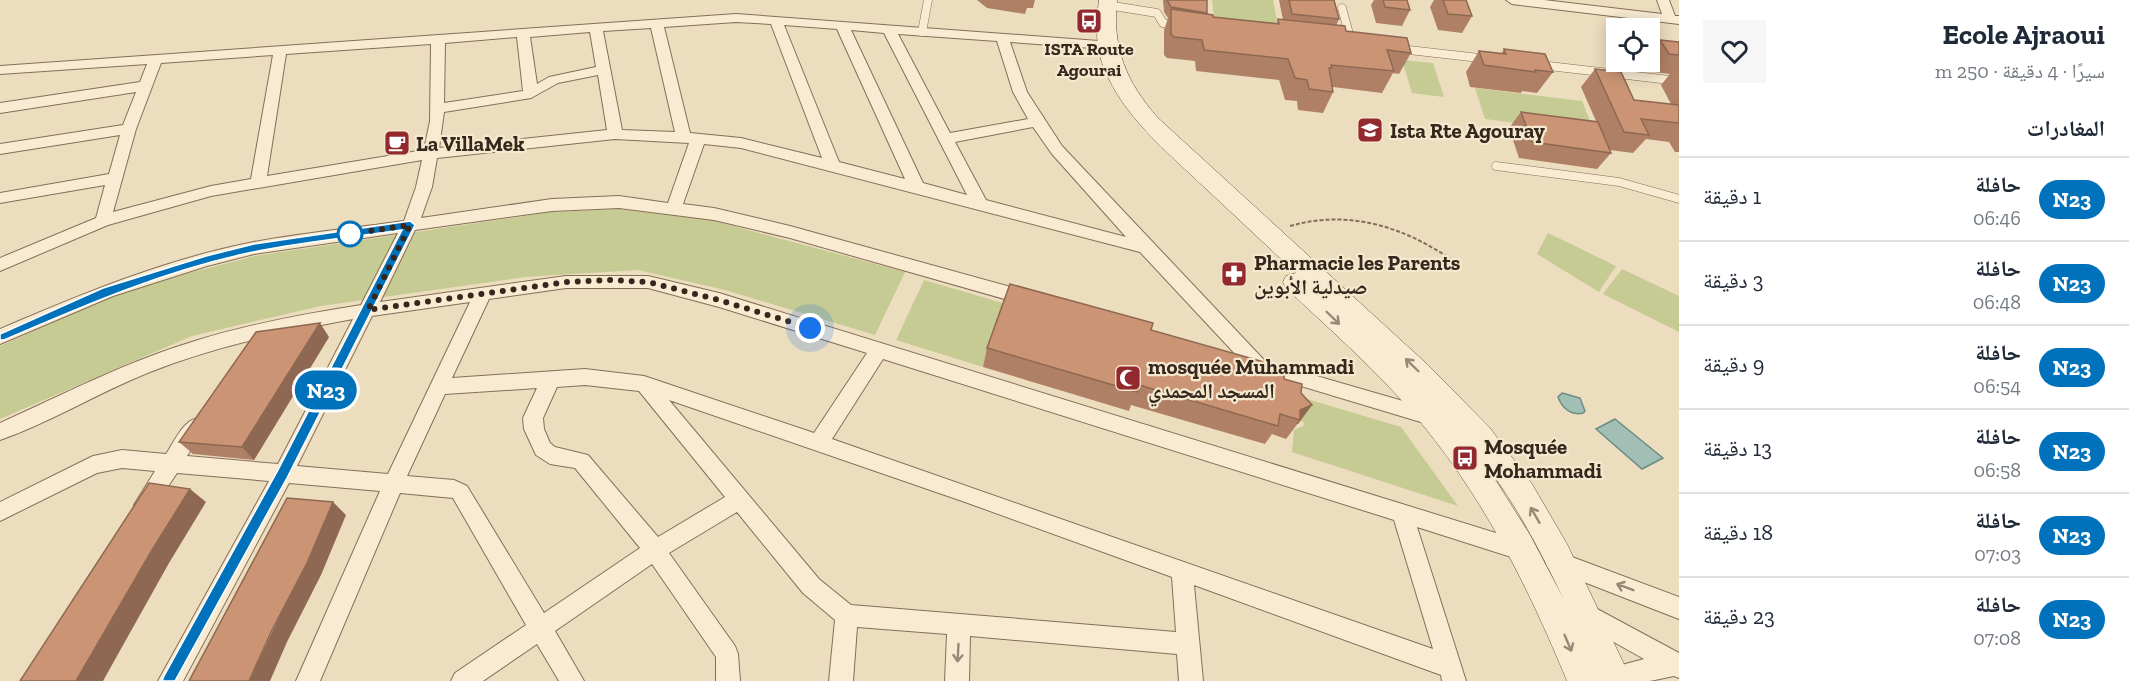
<!DOCTYPE html>
<html lang="ar">
<meta charset="utf-8">
<style>
body{margin:0;font-family:"Zilla Slab","Noto Naskh Arabic",serif;background:#f6f6f7;color:#1f2937;direction:rtl;height:100vh;display:flex;flex-direction:column;font-size:22px;white-space:nowrap}
*{box-sizing:border-box;margin:0}
p{font-size:20px;color:#747a83}
.icon{flex:none;width:33px;height:33px;fill:none;stroke:currentColor;stroke-width:2;stroke-linecap:round;stroke-linejoin:round}
.map{position:relative;flex:1;overflow:hidden;direction:ltr}
.side{display:flex;flex-direction:column;background:#fff;width:450px}
.side>*{flex:none}
.badge{padding:0 12px;border-radius:20px;font-size:21px;line-height:39px}
.controls{position:absolute;left:1606px;top:18px;display:grid;gap:12px}
.controls a{display:grid;place-items:center;width:54px;height:54px;border-radius:0px;background:#fff;box-shadow:0 3px 15px #0003;font-size:30px}
.you{position:absolute;width:30px;height:30px;margin:-15px;border:4px solid #fff;border-radius:50%;background:#1a73e8;box-shadow:0 0 0 9px #1a73e833}
.map>.badge{position:absolute;translate:-50% -50%;box-shadow:0 0 0 3px #fff}
h2{padding:0 24px;font-size:22px;line-height:54px}
.round{display:grid;place-items:center;flex:none;width:63px;height:63px;border-radius:0px;background:#f6f6f7}
.summary{display:flex;align-items:center;justify-content:space-between;height:102px;padding:0 24px}
h1{font-size:28px;font-weight:700;line-height:45px}
ul{padding:0;list-style:none}
li{display:flex;align-items:center;gap:18px;height:84px;padding:0 24px;border-top:2px solid #e0e1e3}
li div{flex:1}
li b{display:block;font-size:22px}
li em{font-style:normal}
li .badge{min-width:66px;font-weight:700;text-align:center}
main{display:flex;flex:1;min-height:0}
.map>svg:first-child{display:block}
.green{fill:#c6ca93}
.water{fill:#a2bfb5;stroke:#6a8c82;stroke-width:1.5}
.lines{fill:none;stroke-linecap:round;stroke-linejoin:round}
.service-casing{stroke:#856e58;stroke-width:9}
.minor-casing{stroke:#856e58;stroke-width:2}
.secondary-casing{stroke:#674f3b;stroke-width:1}
.path{stroke:#856e58;stroke-width:2;stroke-dasharray:4 2;stroke-linecap:butt}
.service{stroke:#f8ebd2;stroke-width:8}
.minor{fill:#f8ebd2;fill-rule:evenodd}
.secondary{fill:#f8ebd2;fill-rule:evenodd}
.wall{fill:#af8065}
.shaded-wall{fill:#8e6852}
.building{fill:#cb9575;stroke:#8e6852;stroke-width:1.5}
.oneway{stroke:#968977}
.line{fill:#0072bc;stroke:#fff;stroke-width:1.5}
.walk{stroke:#35271c;stroke-width:6;stroke-dasharray:0 10.8}
.stop-dot{fill:#fff;stroke:#0072bc;stroke-width:3}
.labels{text-anchor:middle;dominant-baseline:central;stroke-width:4.5;stroke-linejoin:round;paint-order:stroke}
.far-poi-label{font-size:18px;font-weight:bold;fill:#35271c;stroke:#f4e8ce}
.poi-label{font-size:21px;font-weight:bold;fill:#35271c;stroke:#f4e8ce;text-anchor:start}
</style>
<main>
<section class="side">
<div class="summary"><div><h1>Ecole Ajraoui</h1><p>سيرًا · 4 دقيقة · 250 m</p></div><a class="round"><svg class="icon" aria-label="heart" viewBox="0 0 24 24"><path d="M12 20l-8-8c-3-5 5-10 8-4 3-6 11-1 8 4z"/></svg></a></div>
<h2>المغادرات</h2>
<ul>
<li><span class="badge" style="background:#0072bc;color:#fff">N23</span><div><b>حافلة</b><p>06:46</p></div><em>1 دقيقة</em></li>
<li><span class="badge" style="background:#0072bc;color:#fff">N23</span><div><b>حافلة</b><p>06:48</p></div><em>3 دقيقة</em></li>
<li><span class="badge" style="background:#0072bc;color:#fff">N23</span><div><b>حافلة</b><p>06:54</p></div><em>9 دقيقة</em></li>
<li><span class="badge" style="background:#0072bc;color:#fff">N23</span><div><b>حافلة</b><p>06:58</p></div><em>13 دقيقة</em></li>
<li><span class="badge" style="background:#0072bc;color:#fff">N23</span><div><b>حافلة</b><p>07:03</p></div><em>18 دقيقة</em></li>
<li><span class="badge" style="background:#0072bc;color:#fff">N23</span><div><b>حافلة</b><p>07:08</p></div><em>23 دقيقة</em></li>
</ul>
</section>
<div class="map">
<svg width="1679" height="681" viewBox="0 0 1679 681">
<rect width="100%" height="100%" fill="#edddbf"/>
<path class="green" d="M1212 0H1273L1279 31 1215 25Z
M1402 60 1433 63 1444 97 1412 93Z
M1475 88 1582 101 1595 133 1485 119Z
M620 209 711 220 905 272 875 335 725 290 638 270 525 277 321 306 192 336 0 419V346L107 298 185 274 255 256 551 212Z
M1548 233 1616 266 1599 292 1537 254Z
M1622 269 1679 296V332L1603 294Z
M924 280 1006 304 983 367 896 340Z
M1297 396 1401 427 1458 506 1292 452 1294 430 1305 425 1296 413Z"/>
<path class="water" d="M1562 393 1580 398 1585 411 1583 413C1571 416 1562 408 1558 397Z
M1615 419 1663 458 1642 469 1596 429Z"/>
<g class="lines">
<defs>
<path id="service" d="M1107 5 1157 13 1163 23 1178 26
M1342 8 1351 41
M922 32 928 0
M1400 49 1488 59
M1540 65 1679 81
M1496 166 1619 182 1679 199"/>
<path id="minor" d="M1506 0H1544L1662 14 1657 0H1669L1675 16H1679V24L1512 4Z
M736 14 1112 42V48L1107 49 1010 42 1027 92 1062 146 1265 361 1441 412 1444 418 1441 424 1434 426 1251 371 1140 252 741 148 704 144 683 204 714 208 790 226 1029 292 1035 294 1038 299 1035 304 1029 306 790 238 714 220 619 208 552 211 415 230 380 302 566 276H648L719 293 1535 545 1538 552 1535 559 1527 562 1417 527 1466 681H1442L1441 675 1194 585 1203 681H1179L1177 654 970 636 969 681H945L947 634 857 627 853 681H829L835 620 803 593 737 512 669 553 735 646 738 654 740 681H716V657L652 564 555 631 584 681H559L537 644 483 681H451L455 673 526 625 453 498 400 493 320 681H296L380 491 289 483 183 681H158L269 481 177 473 151 512 144 514 137 512 134 505 155 471 122 468 97 473 0 521V502L93 456 122 450 166 454C175 441 186 413 204 419L207 425 187 456 278 464 353 319C283 332 216 346 150 372 99 392 52 422 0 440V423C64 394 128 361 195 341 249 324 304 314 361 305L398 233 254 254 207 266 113 296 0 344V329C82 294 166 259 254 242 303 233 354 228 404 221L416 187 422 160 211 196 108 225 0 271V258L96 218 105 185 0 203V193L109 174 120 135 0 154V144L123 125 136 92 0 113V103L140 82 147 64 0 74V66ZM736 22 771 24 822 158 741 138 690 133 664 27ZM784 25 837 29 905 179 839 162ZM651 28 675 132 622 130 603 31ZM851 30 884 33 967 195 923 183ZM590 32 596 67 549 77 537 84 530 37ZM898 34 997 41 1013 92 1028 119 950 133ZM517 37 523 91 444 103 445 43ZM431 44 430 121 424 150 267 176 286 54ZM273 55 251 179 211 186 113 212 136 129 161 63ZM598 75 607 130 439 148 444 112 531 98 558 83ZM1033 127 1052 154 1126 237 986 200 955 142ZM615 139 689 143 668 203 619 196 552 199 421 218 432 187 437 158ZM566 288H648L719 307 867 353 814 433 644 376 585 369 452 378 489 299ZM470 302 388 474 297 466 372 316ZM883 359 1394 520 1433 649 832 439ZM585 385 639 391 725 497 658 537 588 455 555 447 550 443 544 429 543 418 557 387ZM537 388 523 418 524 429 536 455 550 464 575 468 640 548 544 613 467 486 454 480 407 476 445 394ZM669 400 965 502 1172 577 1176 632 851 605 819 579Z
M1556 551 1679 597V619L1548 568 1545 561 1548 554Z
M1586 603 1679 653V678L1674 676 1650 681H1605L1603 677 1607 669 1644 659 1578 622 1575 614 1578 606Z"/>
<path id="secondary" d="M1099 0H1117C1112 48 1126 82 1158 118L1428 365 1490 428 1532 484 1567 544 1632 681H1567C1527 584 1480 490 1410 410 1372 366 1328 328 1286 288L1283 282 1286 276 1296 273C1265 244 1234 215 1203 186 1166 151 1123 116 1104 68 1095 46 1096 23 1099 0ZM1486 465C1517 506 1541 552 1563 598L1530 535Z"/>
</defs>
<use href="#service" class="service-casing"/>
<use href="#minor" class="minor-casing"/>
<use href="#secondary" class="secondary-casing"/>
<path class="path" d="M1290 226C1350 209 1405 227 1455 262"/>
<use href="#service" class="service"/>
<use href="#minor" class="minor"/>
<use href="#secondary" class="secondary"/>
</g>
<path class="wall" d="M977 0H1035L1033 8H1027L1025 14 987 8Z
M1163 0H1207V14L1213 17 1277 23 1278 19 1283 20 1279 0H1334L1339 19 1336 26 1346 31 1411 53 1399 74 1393 73 1382 93 1333 87V92L1323 113 1298 110 1297 101 1285 100 1279 80 1196 71 1195 61 1167 58 1164 55V30L1168 18 1164 12Z
M1374 0H1407L1410 10 1402 26 1376 23 1371 5Z
M1434 0H1466L1472 16 1462 33 1438 30 1430 7Z
M1660 40 1679 42V152H1675L1669 142 1646 139 1633 153 1610 150 1611 153 1597 169 1519 158 1509 128 1521 112 1596 121 1581 87 1595 69 1634 100 1671 104 1661 85 1670 74 1654 72 1647 62H1650V53Z
M1504 49 1553 72 1537 93 1522 91 1521 93 1470 87 1466 72 1479 51 1501 54Z
M329 337 254 460 193 454 179 442Z
M987 348 1284 379 1301 393 1312 405 1286 439 1272 434 1265 444 1131 405 1129 411 983 367Z"/>
<path class="shaded-wall" d="M320 323 329 337 254 460 242 447Z
M1312 405 1298 424H1296L1300 420V410Z
M190 489 206 502 169 563 103 681H76L152 550Z
M333 502 346 515 321 575 287 642 270 681H249Z"/>
<path class="building" d="M1167 0H1207V13L1171 7Z
M1289 0H1334L1339 19 1292 14Z
M1383 0H1407L1410 10 1385 7Z
M1443 0H1466L1472 16 1448 14Z
M1171 9 1213 15V17L1279 24 1278 19 1345 26 1346 31 1407 38 1411 53 1387 50 1394 71 1331 65 1332 68H1329L1333 92 1309 89 1307 80 1295 78 1288 59 1204 50 1202 40 1174 37 1171 34Z
M1660 40 1679 42V55L1669 54Z
M1504 49 1545 54 1553 72 1535 70 1536 72 1484 65 1479 51 1506 54Z
M1595 69 1621 72 1634 100 1679 105V123L1641 119 1649 135 1624 132Z
M1521 112 1598 122 1611 153 1532 142Z
M1010 284 1153 323 1151 330 1285 368 1284 379 1302 384 1301 393 1312 405 1300 410V420L1280 414 1278 426 1139 385 1137 392 987 348Z
M320 323 242 447 179 442 256 332Z
M149 483 190 489 152 550 76 681H20Z
M287 498 333 502 307 563 272 630 249 681H189Z"/>
<defs><path id="oneway-shaft" d="M-6 0H5M1.5-3L5.5 0L1.5 3" fill="none" stroke-width="1.6" stroke-linecap="round" stroke-linejoin="round" transform="scale(1.5)"/></defs>
<g class="oneway">
<use href="#oneway-shaft" transform="translate(1333 318) rotate(44)"/>
<use href="#oneway-shaft" transform="translate(1412 365) rotate(-136)"/>
<use href="#oneway-shaft" transform="translate(1535 515) rotate(-120)"/>
<use href="#oneway-shaft" transform="translate(1625 587) rotate(-159)"/>
<use href="#oneway-shaft" transform="translate(1568 643) rotate(67)"/>
<use href="#oneway-shaft" transform="translate(958 653) rotate(93)"/>
</g>
<path class="line" d="M410 221 415 225 287 478 175 681H162L164 676 278 470 402 230C353 237 302 242 253 252 166 270 85 305 4 340H0V334L103 288 206 256 254 244Z"/>
<g class="lines">
<path class="walk" d="M350 234 410 225 368 310 566 282 610 280 648 282 719 300 810 328"/>
</g>
<defs>
<symbol id="bus-square" viewBox="-11 -11 22 22"><rect x="-9" y="-9" width="18" height="18" rx="4" fill="#93292e" stroke="#f4e8ce"/><path d="M-5-6H5V4H4V6H2V4H-2V6H-4V4H-5ZM-3.5-4V0h7V-4ZM-3.5 1.2v1.5H-2V1.2ZM2 1.2v1.5H3.5V1.2Z" fill="#fff"/></symbol>
<symbol id="university-square" viewBox="-11 -11 22 22"><rect x="-9" y="-9" width="18" height="18" rx="4" fill="#93292e" stroke="#f4e8ce"/><path d="M0-5L7-2L0 1L-7-2ZM-4 1L0 2.5L4 1V4Q0 6-4 4Z" fill="#fff"/></symbol>
<symbol id="cafe-square" viewBox="-11 -11 22 22"><rect x="-9" y="-9" width="18" height="18" rx="4" fill="#93292e" stroke="#f4e8ce"/><path d="M-5.5-4.5H6V0H3Q3 3.5 0 3.5H-2.5Q-5.5 3.5-5.5 0ZM3-3.2v2h1.7v-2ZM-6 4.5H4V6H-6Z" fill="#fff"/></symbol>
<symbol id="pharmacy-square" viewBox="-11 -11 22 22"><rect x="-9" y="-9" width="18" height="18" rx="4" fill="#93292e" stroke="#f4e8ce"/><path d="M-2-6h4v4h4v4h-4v4h-4v-4h-4v-4h4Z" fill="#fff"/></symbol>
<symbol id="mosque-square" viewBox="-11 -11 22 22"><rect x="-9" y="-9" width="18" height="18" rx="4" fill="#93292e" stroke="#f4e8ce"/><path d="M3.5-4.9A6 6 0 1 0 3.5 4.9A5 5 0 1 1 3.5-4.9Z" fill="#fff"/></symbol>
</defs>
<g fill-rule="evenodd">
<use href="#bus-square" x="1074" y="6" width="30" height="30"/>
<use href="#university-square" x="1355" y="115" width="30" height="30"/>
<use href="#cafe-square" x="382" y="128" width="30" height="30"/>
<use href="#pharmacy-square" x="1219" y="259" width="30" height="30"/>
<use href="#mosque-square" x="1113" y="363" width="30" height="30"/>
<use href="#bus-square" x="1450" y="443" width="30" height="30"/>
</g>
<circle class="stop-dot" cx="350" cy="234" r="12"/>
<g class="labels">
<g class="far-poi-label">
<text x="1089" y="49">ISTA Route<tspan x="1089" dy="21">Agourai</tspan></text>
</g>
<g class="poi-label">
<text x="1390" y="130">Ista Rte Agouray</text>
<text x="416" y="143">La VillaMek</text>
<text x="1254" y="262">Pharmacie les Parents<tspan x="1254" dy="24">صيدلية الأبوين</tspan></text>
<text x="1148" y="366">mosquée Muhammadi<tspan x="1148" dy="24">المسجد المحمدي</tspan></text>
<text x="1484" y="446">Mosquée<tspan x="1484" dy="24">Mohammadi</tspan></text>
</g>
</g>
</svg>
<div class="controls">
<a><svg class="icon" aria-label="locate" viewBox="0 0 24 24"><circle cx="12" cy="12" r="6"/><path d="M12 2v4M12 18v4M2 12h4M18 12h4"/></svg></a>
</div>
<div class="you" style="left:810px;top:328px"></div>
<b class="badge" style="left:326px;top:390px;background:#0072bc;color:#fff">N23</b>
</div>
</main>
